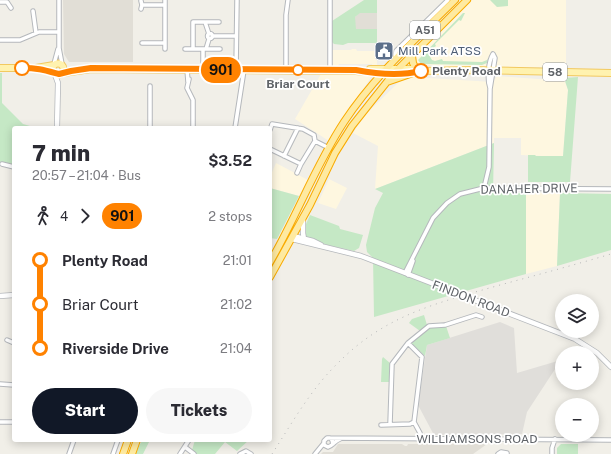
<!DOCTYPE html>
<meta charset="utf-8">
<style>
body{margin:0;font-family:"Public Sans",sans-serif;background:#f7f7f7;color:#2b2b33;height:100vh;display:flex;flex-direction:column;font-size:15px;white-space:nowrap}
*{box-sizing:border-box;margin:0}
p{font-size:13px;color:#7c7c81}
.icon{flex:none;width:22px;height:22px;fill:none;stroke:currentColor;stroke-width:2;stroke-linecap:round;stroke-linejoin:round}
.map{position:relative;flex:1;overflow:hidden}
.drawer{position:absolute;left:12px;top:126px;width:260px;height:316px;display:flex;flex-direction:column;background:#fff;border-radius:4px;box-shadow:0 2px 10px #0003}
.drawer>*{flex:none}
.badge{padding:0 8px;border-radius:13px;font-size:14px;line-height:26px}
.tools{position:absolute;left:555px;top:294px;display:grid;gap:8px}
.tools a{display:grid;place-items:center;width:44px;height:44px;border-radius:50%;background:#fff;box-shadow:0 2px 10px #0003;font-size:20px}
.map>.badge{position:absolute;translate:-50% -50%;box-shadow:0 0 0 2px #fff}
.legs{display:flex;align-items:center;gap:6px;height:44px;padding:0 20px;font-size:13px}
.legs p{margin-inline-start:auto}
.overview{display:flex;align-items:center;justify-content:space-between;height:68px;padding:0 20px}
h1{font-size:22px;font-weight:800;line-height:30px}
.button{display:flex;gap:8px;margin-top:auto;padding:8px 20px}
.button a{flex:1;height:46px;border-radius:24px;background:#111827;color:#fff;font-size:16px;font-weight:800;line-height:46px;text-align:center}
.button a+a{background:#f7f7f7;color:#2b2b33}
ul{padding:0 20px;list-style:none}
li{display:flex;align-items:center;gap:14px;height:44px;font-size:15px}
li i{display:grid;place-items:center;width:6px;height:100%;margin:0 5px;background:currentColor}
li i::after{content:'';width:10px;height:10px;margin:-5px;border:3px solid;border-radius:50%;background:#fff}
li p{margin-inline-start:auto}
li:first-child i{background:linear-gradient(#0000 50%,currentColor 0)}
li:last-child i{background:linear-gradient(currentColor 50%,#0000 0)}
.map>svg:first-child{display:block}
.commercial{fill:#fef7e0}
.industrial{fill:#e0deda}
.education{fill:#e1ded6}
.green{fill:#c5e8c5}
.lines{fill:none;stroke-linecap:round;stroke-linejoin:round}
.minor-casing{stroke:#b5b8bc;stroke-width:5.5}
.tertiary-casing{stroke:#b5b8bc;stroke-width:6}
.primary-casing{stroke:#f2c960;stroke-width:8}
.trunk-casing{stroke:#f9ab00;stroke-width:8}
.minor{stroke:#fff;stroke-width:3.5}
.tertiary{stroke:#fff;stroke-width:4.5}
.primary{stroke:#fff2af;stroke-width:6}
.trunk{stroke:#feeaa1;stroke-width:6}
.rail{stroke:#b6b7b8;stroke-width:1;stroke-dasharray:1 5;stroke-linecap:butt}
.tertiary-bridge-casing{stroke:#b5b8bc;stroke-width:6;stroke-linecap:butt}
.tertiary-bridge{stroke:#fff;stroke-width:4.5}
.line-1-casing{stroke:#fff;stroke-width:9}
.line-1{stroke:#ff8200;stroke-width:6}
.stop-1-dot{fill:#fff;stroke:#ff8200;stroke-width:2}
.labels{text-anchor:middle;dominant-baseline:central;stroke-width:3.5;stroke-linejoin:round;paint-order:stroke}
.shield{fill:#fff;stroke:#8f9295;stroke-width:1}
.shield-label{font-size:11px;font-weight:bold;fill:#5f6368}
.service-label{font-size:12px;fill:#4e5e75;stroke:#fff;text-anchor:start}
.stop-label{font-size:12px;font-weight:bold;fill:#5f6368;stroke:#fff;text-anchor:start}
.street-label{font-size:12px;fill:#5f6368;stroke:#fff}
</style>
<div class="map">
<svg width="611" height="454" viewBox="0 0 611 454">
<rect width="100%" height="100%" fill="#f1efe8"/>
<path class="commercial" d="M472 0H566V67H444L429 65 420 67 417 66 415 58 416 56Z
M352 49H356L357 51H377V67L372 68V64H339L337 68H332V50H351Z
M355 73 373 74 329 141 295 119 321 74Z
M497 76 551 80 564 78 568 90 563 157 521 155V138H494V143L375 189 378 146 353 133 365 115 399 82 411 77 493 82Z
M276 163 308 180 299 196 270 188V177Z
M329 179 347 188 336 209 318 203Z
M526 193H560L557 266 526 274Z"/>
<path class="industrial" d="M500 322 514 328 517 373 561 360 527 412 522 434 434 435 418 405 427 345Z"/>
<path class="education" d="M63 0H133V62H69L64 54Z
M359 13H377V29H355V17Z
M338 444H402L405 446H407L408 444H487L473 454H321L323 452H333Z"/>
<path class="green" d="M364 0H377V13H360L355 17 356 29H377V45L376 43H348L343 45 334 44 332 42V21Z
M490 0H508V6L497 7Z
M463 13H465L461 21 459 20 435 44 436 46 429 51V55L432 60 435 61 442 59 443 61 482 62 487 60 488 58 487 63 482 65 421 64 418 60 419 59Z
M0 73H2V103L23 124 37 128H14V165L0 162Z
M578 77 570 182H528V155H535L536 156H563L568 90 564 78Z
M494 143 493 193H526V274L374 317 373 258 367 252 366 245 375 208 383 193 375 189Z
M270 188 299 196 277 239 270 238Z
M560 193 611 194V250L557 266Z
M310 215 339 226 340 229 363 235 359 248 354 251 327 245 306 237C302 230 307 222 310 215Z
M424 315 427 325 420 331 409 323 412 319Z
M446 326 450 338 427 345 425 356 411 343 430 328Z
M383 357 390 363 389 382H381L382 359Z
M142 440H150L143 454H135Z
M195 440H249L237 451 225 442 215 454H196L192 450Z
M561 444H578V454H557V448Z"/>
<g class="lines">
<defs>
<path id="minor" d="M59 0V48L62 64
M0 2H7L11 8
M142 5H165
M141 9 142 5 141 1
M33 11 36 33
M206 22H219
M207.5 36a2.5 2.5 0 1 1 5 0a2.5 2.5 0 1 1-5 0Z
M213 36H236
M209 39 206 49H193V22H205L209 34
M0 40H20L39 32H58
M142 43H165
M165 49V0
M185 49H193
M206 49H220
M395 58 396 51 448 0
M203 62V49
M54 64 58 49
M187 69 188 82
M236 70 237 0
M286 70V15L288 0
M330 70V0
M189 79 187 88 193 100V128
M490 88C487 79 488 62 493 54
M150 128V86
M235 128 244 70
M270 130 272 124 303 129 314 135 315 141 329 148
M270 149 301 164 315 141
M284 156 298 128
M2 164 14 167
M297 173 301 164
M484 188 489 167 490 89 495 58 493 54
M405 273 433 218 447 203 460 194 484 188 611 189
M408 275 413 261
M7 340 14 343
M408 343 422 357 414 422 420 433 422 439
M0 384 14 385
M0 422H14
M390 424 392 364 408 343 429 326 445 325 476 315 482 317
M381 425 410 424 414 422
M329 438 611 440
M333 444 332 440 330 438H327L324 441V445L328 447C333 446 334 441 340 439
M185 447 194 454
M69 454 74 440
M113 454 118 440
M180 454 189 440
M240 454 246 451 251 454
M315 454 324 443
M498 454 501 452 507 453V454
M552 454V448L555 439"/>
<path id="tertiary" d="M54 72 58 83 57 128
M303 220V233L304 239
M293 236 313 241 321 245
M292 239 361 256 452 291
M0 296 14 295
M482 303 575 339 597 353 611 367"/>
<path id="primary" d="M52.5 69a5.5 5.5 0 1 1 11 0a5.5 5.5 0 1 1-11 0Z
M0 68H36L54 65
M370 69H419
M63 73 91 69 356 71 379 73H412L422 71 472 70 611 73"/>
<path id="trunk" d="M412 56 413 63 416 69
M387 82 416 72
M270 262C297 216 315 166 344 122 374 76 416 39 455 0
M270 277 310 205 335 153 352 126 394 73 467 0
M123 454 128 440
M132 454 137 440"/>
</defs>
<use href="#minor" class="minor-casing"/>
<use href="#tertiary" class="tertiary-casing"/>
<use href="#primary" class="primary-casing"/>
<use href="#trunk" class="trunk-casing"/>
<use href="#minor" class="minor"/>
<use href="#tertiary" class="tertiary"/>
<use href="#primary" class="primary"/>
<use href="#trunk" class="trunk"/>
<path class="rail" d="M272 454C292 423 311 389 338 363 385 315 437 303 500 285 537 275 574 265 611 254"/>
<defs>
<path id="tertiary-bridge" d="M452 291 482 303"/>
</defs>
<use href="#tertiary-bridge" class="tertiary-bridge-casing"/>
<use href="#tertiary-bridge" class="tertiary-bridge"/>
</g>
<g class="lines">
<defs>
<path id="line-1" d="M22 68C38 68 44 70 59 74L71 71 91 68 356 70C377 74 400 76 421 71"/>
</defs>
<use href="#line-1" class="line-1-casing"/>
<use href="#line-1" class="line-1"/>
</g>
<defs>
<symbol id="civic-square" viewBox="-11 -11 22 22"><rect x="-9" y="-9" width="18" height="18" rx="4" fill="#5c6f8a" stroke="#fff"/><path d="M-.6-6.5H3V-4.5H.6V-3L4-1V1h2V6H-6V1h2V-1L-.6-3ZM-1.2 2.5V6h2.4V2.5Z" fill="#fff"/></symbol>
</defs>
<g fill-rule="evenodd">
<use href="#civic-square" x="373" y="40" width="22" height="22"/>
</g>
<g class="stop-1-dot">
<circle cx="22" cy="68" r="7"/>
<circle cx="298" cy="70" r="5"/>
<circle cx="421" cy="71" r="7"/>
</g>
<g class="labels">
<g class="shield">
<rect x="410" y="21" width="30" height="18" rx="3"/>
<rect x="543" y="63" width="24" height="18" rx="3"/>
</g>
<g class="shield-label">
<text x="425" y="30">A51</text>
<text x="555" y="72">58</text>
</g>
<g class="service-label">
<text x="398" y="51">Mill Park ATSS</text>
</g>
<g class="stop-label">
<text x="432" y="71">Plenty Road</text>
<text x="298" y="84" text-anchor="middle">Briar Court</text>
</g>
<g class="street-label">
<text transform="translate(529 189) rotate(-1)">DANAHER DRIVE</text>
<text transform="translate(471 299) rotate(21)">FINDON ROAD</text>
<text x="477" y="439">WILLIAMSONS ROAD</text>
</g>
</g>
</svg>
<div class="tools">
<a><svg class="icon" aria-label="layers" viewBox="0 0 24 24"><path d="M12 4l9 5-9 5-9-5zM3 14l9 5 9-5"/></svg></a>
<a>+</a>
<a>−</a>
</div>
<b class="badge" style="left:221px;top:70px;background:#ff8200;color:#111">901</b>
<section class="drawer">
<div class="overview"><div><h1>7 min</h1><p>20:57 – 21:04 · Bus</p></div><b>$3.52</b></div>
<div class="legs"><svg class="icon" aria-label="walk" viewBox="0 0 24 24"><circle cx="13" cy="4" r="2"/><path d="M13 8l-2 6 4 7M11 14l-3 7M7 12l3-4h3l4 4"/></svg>4<svg class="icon" aria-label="forward" viewBox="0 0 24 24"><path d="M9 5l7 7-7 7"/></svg><b class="badge" style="background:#ff8200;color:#111">901</b><p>2 stops</p></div>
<ul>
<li><i style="color:#ff8200"></i><b>Plenty Road</b><p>21:01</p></li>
<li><i style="color:#ff8200"></i><span>Briar Court</span><p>21:02</p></li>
<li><i style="color:#ff8200"></i><b>Riverside Drive</b><p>21:04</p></li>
</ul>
<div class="button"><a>Start</a><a>Tickets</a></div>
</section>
</div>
